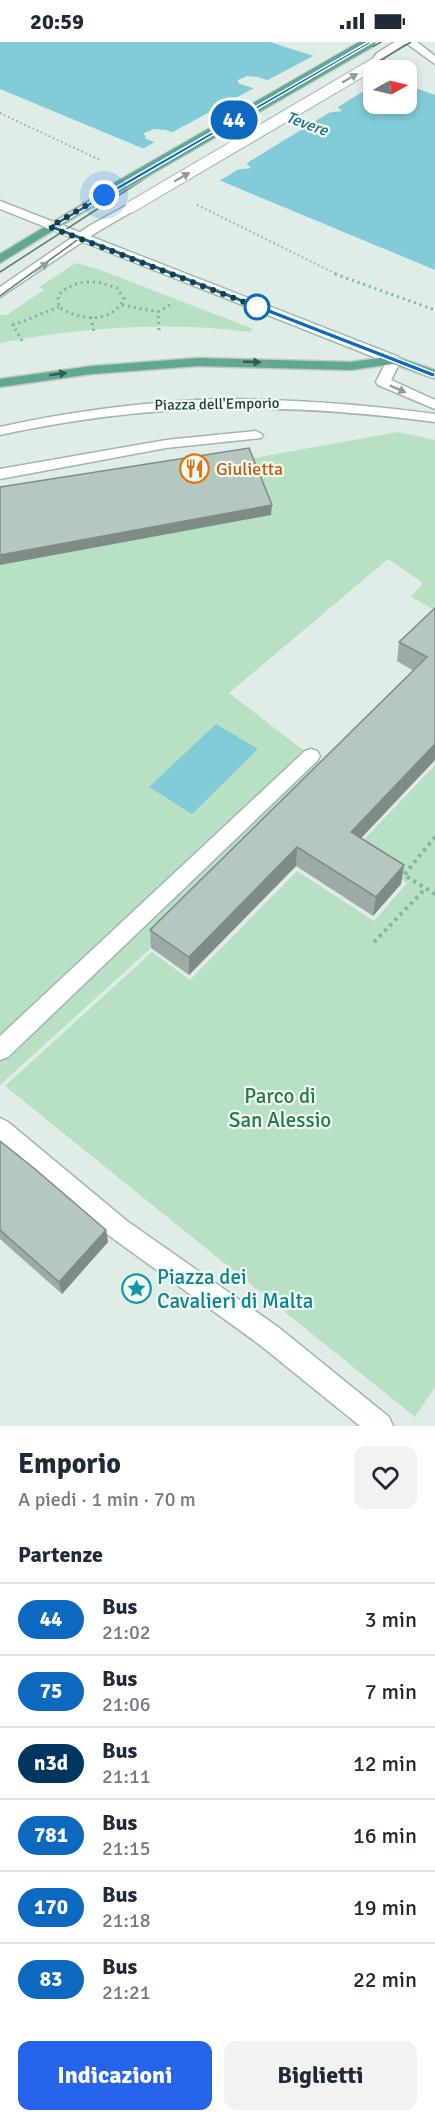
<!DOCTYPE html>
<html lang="it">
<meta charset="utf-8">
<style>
body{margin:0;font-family:Signika,sans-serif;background:#f2f2f3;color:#1f2937;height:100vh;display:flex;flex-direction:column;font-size:22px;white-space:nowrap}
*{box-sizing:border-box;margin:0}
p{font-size:20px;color:#747a83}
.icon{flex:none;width:33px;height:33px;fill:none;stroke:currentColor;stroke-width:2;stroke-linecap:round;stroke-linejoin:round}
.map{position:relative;height:1384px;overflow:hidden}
.sheet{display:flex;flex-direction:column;background:#fff;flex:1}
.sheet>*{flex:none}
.badge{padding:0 12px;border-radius:20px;font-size:21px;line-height:39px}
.needle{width:39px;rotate:82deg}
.buttons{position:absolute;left:363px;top:18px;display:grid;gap:12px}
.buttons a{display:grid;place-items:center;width:54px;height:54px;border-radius:12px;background:#fff;box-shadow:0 3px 9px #0003;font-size:30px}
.you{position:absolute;width:30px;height:30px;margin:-15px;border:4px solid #fff;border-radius:50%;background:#1a73e8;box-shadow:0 0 0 9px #1a73e833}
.map>.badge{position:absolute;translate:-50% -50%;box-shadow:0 0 0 3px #fff}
h2{padding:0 18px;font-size:22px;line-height:54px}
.round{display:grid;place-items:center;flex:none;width:63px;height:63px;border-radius:12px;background:#f2f2f3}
.head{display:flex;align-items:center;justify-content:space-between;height:102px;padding:0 18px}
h1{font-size:28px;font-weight:700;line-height:45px}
.cta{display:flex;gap:12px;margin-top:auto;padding:12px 18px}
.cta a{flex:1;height:69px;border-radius:12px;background:#2563eb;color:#fff;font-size:24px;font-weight:700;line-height:69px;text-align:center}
.cta a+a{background:#f2f2f3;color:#1f2937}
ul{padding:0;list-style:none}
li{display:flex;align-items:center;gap:18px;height:72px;padding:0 18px;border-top:2px solid #e0e1e3}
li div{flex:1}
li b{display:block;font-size:22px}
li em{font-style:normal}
li .badge{min-width:66px;font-weight:700;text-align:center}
.status{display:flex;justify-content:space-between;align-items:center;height:42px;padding:0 30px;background:#fff;direction:ltr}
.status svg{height:16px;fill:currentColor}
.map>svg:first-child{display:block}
.green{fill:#b7e1c2}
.water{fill:#82ccd8;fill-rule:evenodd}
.pier{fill:#e0ede7}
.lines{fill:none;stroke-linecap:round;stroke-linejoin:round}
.lane-casing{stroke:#a2b5ae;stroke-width:3}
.street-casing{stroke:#a2b5ae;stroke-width:3}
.secondary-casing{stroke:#9dbab0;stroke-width:3}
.primary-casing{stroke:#c0c9c7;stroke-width:3}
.path-far2{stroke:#7db4a2;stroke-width:2;stroke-dasharray:1.5 3;stroke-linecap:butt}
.path-far1{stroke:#7db4a2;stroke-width:3;stroke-dasharray:2 4;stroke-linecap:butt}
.path{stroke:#7db4a2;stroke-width:4;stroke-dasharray:3 4.5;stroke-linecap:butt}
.lane{fill:#fff;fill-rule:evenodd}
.street{fill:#fff;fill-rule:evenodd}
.secondary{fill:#fff;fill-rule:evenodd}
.primary{fill:#60a894;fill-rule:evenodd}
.tram{stroke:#597b72;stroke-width:1.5}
.lane-bridge-casing{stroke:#a2b5ae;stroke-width:13;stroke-linecap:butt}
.primary-bridge-casing{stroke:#c0c9c7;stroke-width:13;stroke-linecap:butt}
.lane-bridge{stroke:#fff;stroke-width:11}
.primary-bridge{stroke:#60a894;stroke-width:11}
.wall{fill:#9caca5}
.shaded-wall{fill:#7f8c86}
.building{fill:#b5c8c0;stroke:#7f8c86;stroke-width:1.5}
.oneway{fill:#8f9f9a}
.oneway2{fill:#325e52}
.line{fill:#0c69bf;stroke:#fff;stroke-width:1.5}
.walk{stroke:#1f3f36;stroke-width:6;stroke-dasharray:0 10.8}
.stop-dot{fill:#fff;stroke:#0c69bf;stroke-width:3}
.labels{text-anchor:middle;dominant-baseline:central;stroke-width:4.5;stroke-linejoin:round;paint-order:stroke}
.far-street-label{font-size:15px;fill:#1f3f36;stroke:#f1f9f5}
.far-water-label{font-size:16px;font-style:italic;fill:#127182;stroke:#f1f9f5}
.food-label{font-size:18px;fill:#c56008;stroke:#f1f9f5;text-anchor:start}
.near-park-label{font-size:21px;fill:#247b45;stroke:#f1f9f5}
.near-culture-label{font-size:21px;fill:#0d838f;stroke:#f1f9f5;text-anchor:start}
</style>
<div class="status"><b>20:59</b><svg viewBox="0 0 49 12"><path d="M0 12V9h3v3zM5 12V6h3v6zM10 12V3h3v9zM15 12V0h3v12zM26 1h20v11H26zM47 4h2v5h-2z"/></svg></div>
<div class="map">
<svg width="435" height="1384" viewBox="0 0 435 1384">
<rect width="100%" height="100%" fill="#e0ede7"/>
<path class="green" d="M76 221 98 227 253 287 250 290C168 279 81 285 0 301V273H7L44 248 39 245Z
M398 390 435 398V568L411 555 423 541 388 517 229 651 311 714 327 723 151 906 0 1043V523L249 417Z
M435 723V1345L415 1375 5 1044 152 910 190 938 297 829 374 879 407 841 354 808Z"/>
<path class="water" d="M0 0H270L373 33 374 62H406L407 43 435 53V228L0 47ZM247 34 258 35 331 60 342 69 325 71 238 41V38ZM154 87 166 88 241 116 251 126 233 128 146 97 144 91Z
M216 682 258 707 192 772 149 745Z"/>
<path class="pier" d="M317 12 374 30 373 43 335 67 330 62 264 40Z
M256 45 326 68 335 67 244 123 239 118 169 92Z
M158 98 233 125H242L216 141 139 109Z"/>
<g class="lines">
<defs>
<path id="lane" d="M395 0H417L435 14V22L406 1 385 15 378 24H370L369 22 377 11Z
M131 161 137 165 135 168 97 190 0 255V245L89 184Z
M394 314 401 318 391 338 435 358V367L378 343 376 340 387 318Z
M217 357C290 357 362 362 435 372V380C281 360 153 360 0 393V385C72 369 143 360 217 357Z
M256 389 263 393 261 396 166 406 0 437V427L166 398Z"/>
<path id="street" d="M311 707 317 709 320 714 317 719 8 1015 0 1018V994L305 709Z
M0 1076 8 1080 127 1179 278 1285 389 1375 393 1384H360L260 1303 111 1195 0 1101Z"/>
<path id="secondary" d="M0 159 399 315 401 318 399 321H389L0 167Z"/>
<path id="primary" d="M104 149 108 151V155L0 221V212Z
M394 314 435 328V337L393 322 351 328 198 324 92 332 0 345V337L92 324 198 316 351 320Z"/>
</defs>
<use href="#lane" class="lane-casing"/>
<use href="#street" class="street-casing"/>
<use href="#secondary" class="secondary-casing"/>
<use href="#primary" class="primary-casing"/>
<path class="path-far2" d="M0 71 100 118
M197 163 338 233"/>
<path class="path-far1" d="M335 232 435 268
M87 240H98L117 246 124 257C111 282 80 279 59 265L58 254C66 245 75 241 87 240Z
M122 263 158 270
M91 275 94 290
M159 288 158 270 170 263
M22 299 13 283 59 265"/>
<path class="path" d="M435 795 404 833 435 852
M374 900 426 846"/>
<use href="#lane" class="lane"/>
<use href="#street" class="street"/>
<use href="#secondary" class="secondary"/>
<use href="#primary" class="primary"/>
<path class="tram" d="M374 22 411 0
M0 230 150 133 381 0
M0 254 80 196"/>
<defs>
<path id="lane-bridge" d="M131 165 374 22"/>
<path id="primary-bridge" d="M104 153 370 0"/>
</defs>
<use href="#lane-bridge" class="lane-bridge-casing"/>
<use href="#primary-bridge" class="primary-bridge-casing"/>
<use href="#lane-bridge" class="lane-bridge"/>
<use href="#primary-bridge" class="primary-bridge"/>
</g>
<path class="wall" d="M435 566V718L361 796 404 823 401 842 373 874 296 824 189 933 151 906 150 888 414 629 397 619 399 600Z
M0 1099 106 1188 108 1200 62 1252 0 1197Z"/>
<path class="shaded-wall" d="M272 463 271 473 0 523V513Z
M435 702V718L349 809 351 790Z
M297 805 296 824 189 933V915Z
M404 823 401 842 373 874 376 855Z
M106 1188 108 1200 62 1252 59 1240Z"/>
<path class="building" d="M249 406 272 463 0 513V445Z
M435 566V702L351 790 404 823 376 855 297 805 189 915 150 888 427 615 399 600Z
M0 1099 35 1127 106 1188 59 1240 0 1188Z"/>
<defs><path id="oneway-solid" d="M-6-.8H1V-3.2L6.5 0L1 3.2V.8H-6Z" transform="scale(1.5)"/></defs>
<g class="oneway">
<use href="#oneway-solid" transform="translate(350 36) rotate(-30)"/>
<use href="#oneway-solid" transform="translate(182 135) rotate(-30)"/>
<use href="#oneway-solid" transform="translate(41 225) rotate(-33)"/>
<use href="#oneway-solid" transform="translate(398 347) rotate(24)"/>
</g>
<g class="oneway2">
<use href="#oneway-solid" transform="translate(252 320) rotate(2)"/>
<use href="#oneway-solid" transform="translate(58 332) rotate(-8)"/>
</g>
<path class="line" d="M368 0H373L56 184 435 331V335H432L46 185Z"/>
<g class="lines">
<path class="walk" d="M104 153 50 185 257 265"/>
</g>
<defs>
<symbol id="restaurant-ring" viewBox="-11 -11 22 22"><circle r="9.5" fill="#f1f9f5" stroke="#e8710a" stroke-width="1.5"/><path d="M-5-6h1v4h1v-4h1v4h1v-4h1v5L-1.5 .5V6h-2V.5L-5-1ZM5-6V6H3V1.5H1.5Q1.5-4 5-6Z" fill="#e8710a"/></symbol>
<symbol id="sight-ring" viewBox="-11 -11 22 22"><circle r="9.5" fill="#f1f9f5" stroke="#0f9aa8" stroke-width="1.5"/><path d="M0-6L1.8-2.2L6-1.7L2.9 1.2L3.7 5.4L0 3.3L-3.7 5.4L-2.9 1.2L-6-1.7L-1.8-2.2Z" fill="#0f9aa8"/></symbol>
</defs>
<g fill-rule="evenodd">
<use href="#restaurant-ring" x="178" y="410" width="33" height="33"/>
<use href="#sight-ring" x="120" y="1230" width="33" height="33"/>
</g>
<circle class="stop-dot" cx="257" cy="265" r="12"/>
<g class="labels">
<g class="far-street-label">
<text transform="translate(217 362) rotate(-1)">Piazza dell'Emporio</text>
</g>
<g class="far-water-label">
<text transform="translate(307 82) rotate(20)">Tevere</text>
</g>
<g class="food-label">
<text x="216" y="427">Giulietta</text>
</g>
<g class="near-park-label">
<text x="280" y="1054">Parco di<tspan x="280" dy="24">San Alessio</tspan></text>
</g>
<g class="near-culture-label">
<text x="157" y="1235">Piazza dei<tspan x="157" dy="24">Cavalieri di Malta</tspan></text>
</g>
</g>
</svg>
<div class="buttons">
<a><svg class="needle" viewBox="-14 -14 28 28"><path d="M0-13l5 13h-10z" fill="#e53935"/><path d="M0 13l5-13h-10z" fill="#747a83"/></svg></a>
</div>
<div class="you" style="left:104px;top:153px"></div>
<b class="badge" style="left:234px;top:78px;background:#0c69bf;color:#fff">44</b>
</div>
<section class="sheet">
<div class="head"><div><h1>Emporio</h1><p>A piedi · 1 min · 70 m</p></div><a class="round"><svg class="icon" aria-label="heart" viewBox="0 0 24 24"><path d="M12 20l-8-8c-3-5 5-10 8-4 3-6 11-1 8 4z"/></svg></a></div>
<h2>Partenze</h2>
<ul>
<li><span class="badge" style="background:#0c69bf;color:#fff">44</span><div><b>Bus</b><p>21:02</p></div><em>3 min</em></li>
<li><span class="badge" style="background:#0c69bf;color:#fff">75</span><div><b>Bus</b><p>21:06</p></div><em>7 min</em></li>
<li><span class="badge" style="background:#00365f;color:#fff">n3d</span><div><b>Bus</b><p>21:11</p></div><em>12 min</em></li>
<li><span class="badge" style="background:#0c69bf;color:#fff">781</span><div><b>Bus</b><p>21:15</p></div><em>16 min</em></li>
<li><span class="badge" style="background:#0c69bf;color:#fff">170</span><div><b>Bus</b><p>21:18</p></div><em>19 min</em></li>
<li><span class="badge" style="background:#0c69bf;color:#fff">83</span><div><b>Bus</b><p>21:21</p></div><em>22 min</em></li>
</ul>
<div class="cta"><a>Indicazioni</a><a>Biglietti</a></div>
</section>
